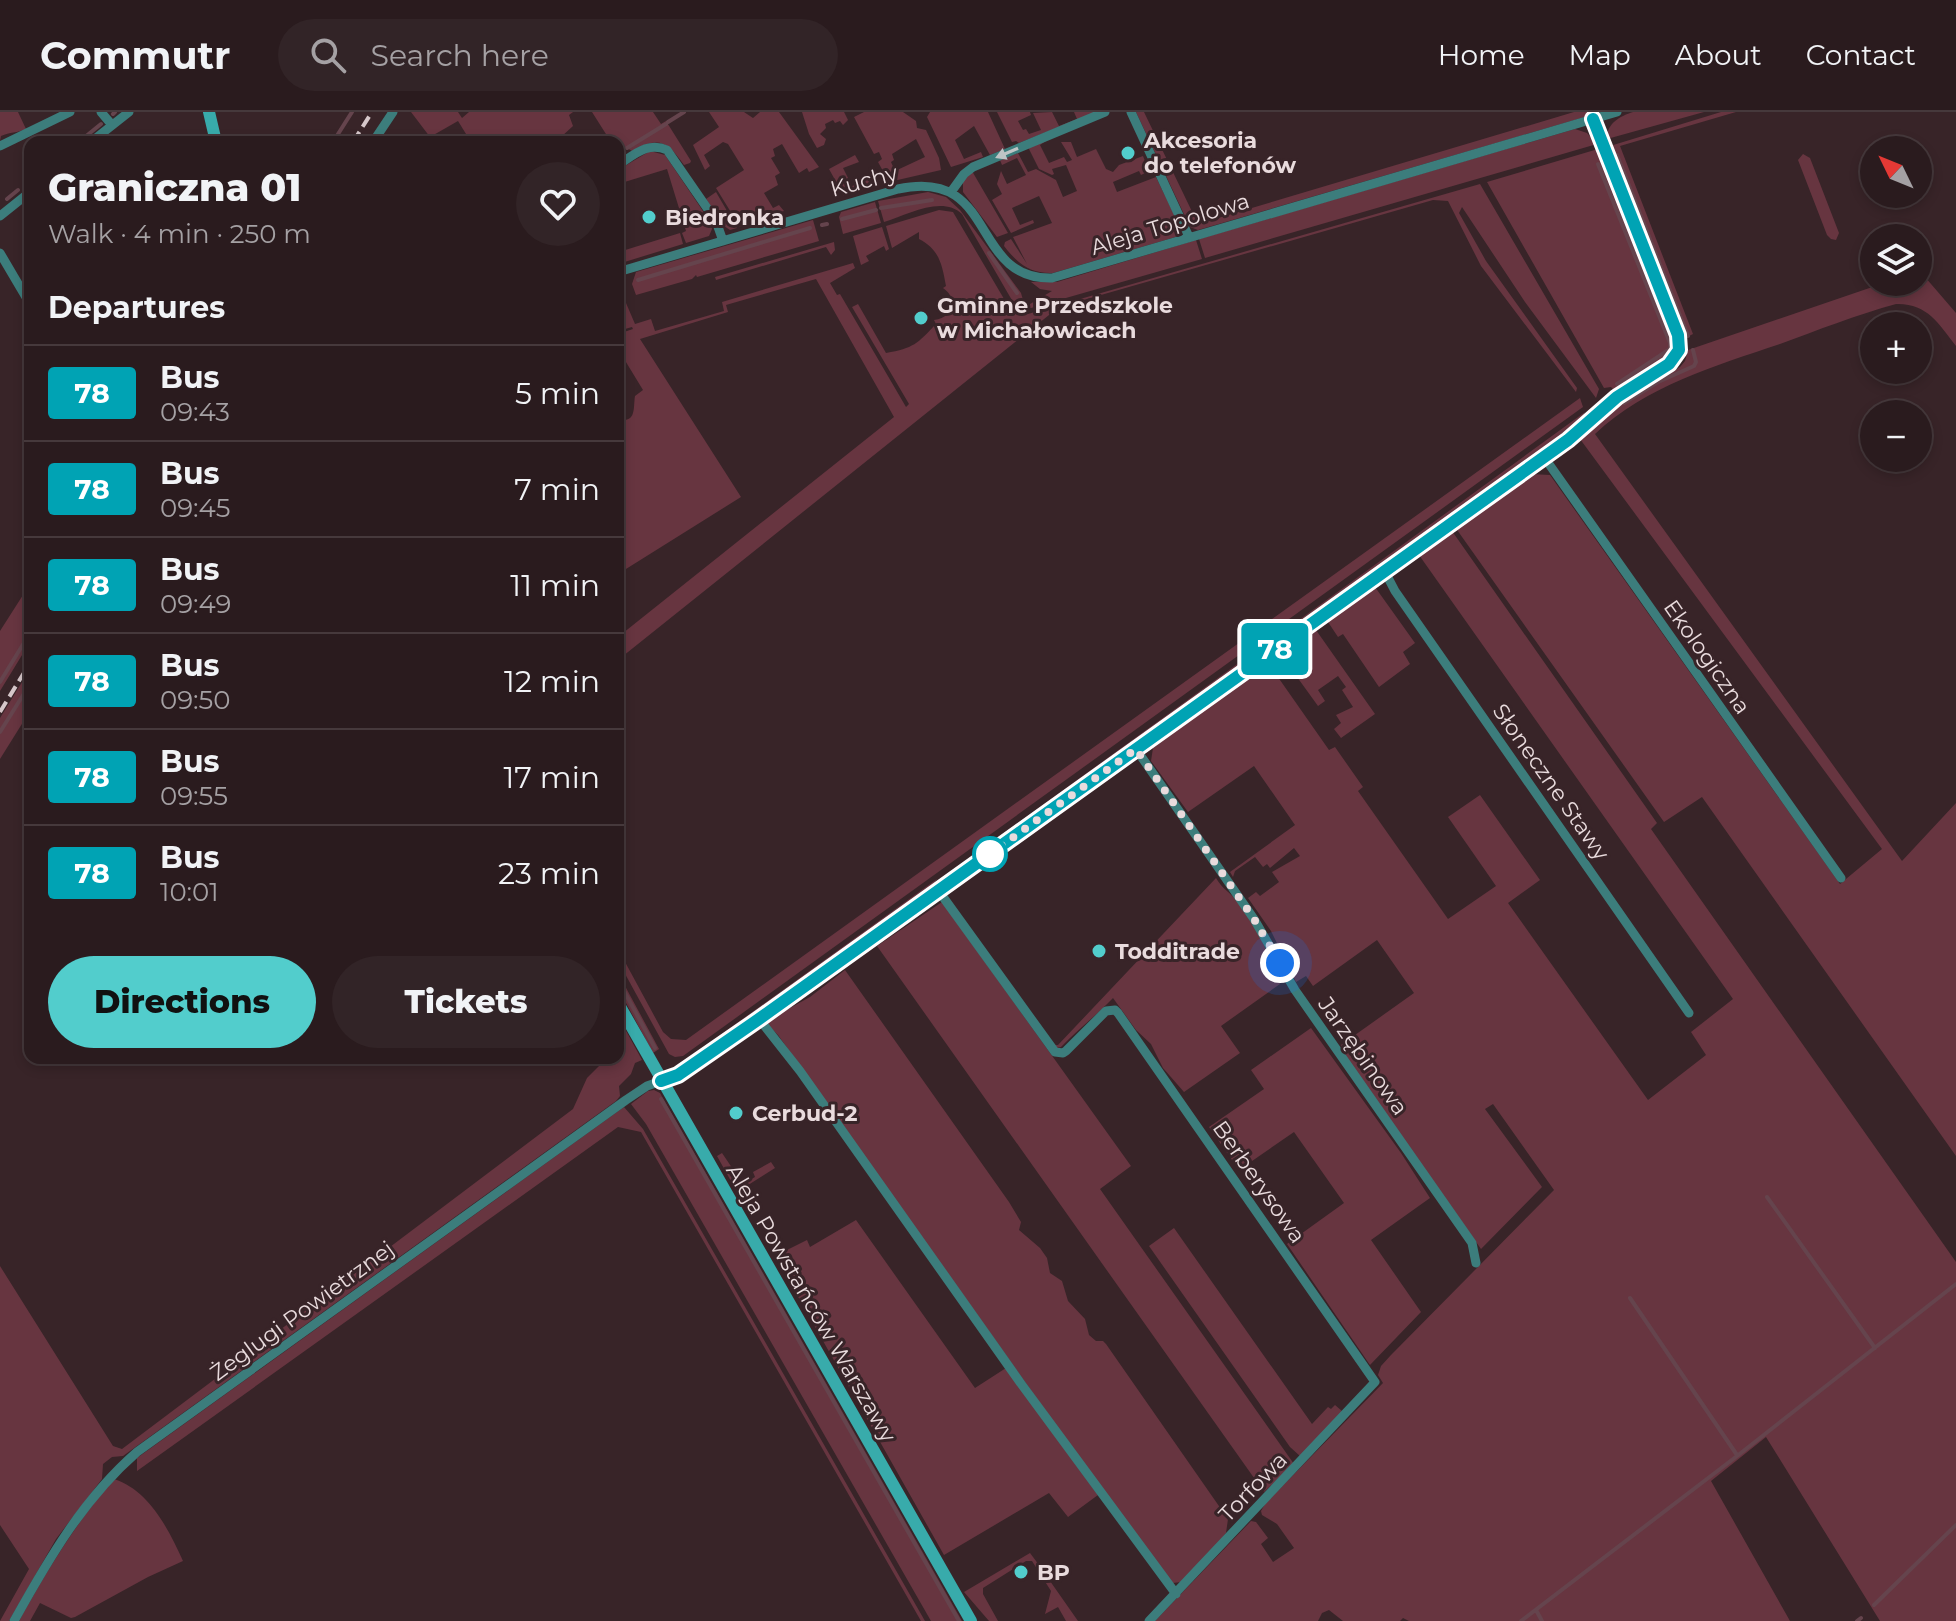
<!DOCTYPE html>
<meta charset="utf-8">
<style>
body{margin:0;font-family:Montserrat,sans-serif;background:#322427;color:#f1f3f6;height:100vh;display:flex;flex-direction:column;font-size:30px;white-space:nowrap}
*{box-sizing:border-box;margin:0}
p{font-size:26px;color:#a5a1a4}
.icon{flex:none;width:44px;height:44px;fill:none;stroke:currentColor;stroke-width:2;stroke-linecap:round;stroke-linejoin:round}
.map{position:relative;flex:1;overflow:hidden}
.panel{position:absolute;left:24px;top:24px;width:600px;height:928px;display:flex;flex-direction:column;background:#2a1b1e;border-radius:16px;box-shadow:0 4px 12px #0003,0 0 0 2px #46393c}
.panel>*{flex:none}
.badge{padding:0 16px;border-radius:6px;font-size:28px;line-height:52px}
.needle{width:52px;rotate:313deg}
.buttons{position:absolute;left:1860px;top:24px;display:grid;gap:16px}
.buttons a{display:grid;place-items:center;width:72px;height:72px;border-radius:50%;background:#2a1b1e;box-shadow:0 4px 12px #0003,0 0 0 2px #46393c;font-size:40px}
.you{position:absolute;width:40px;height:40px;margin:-20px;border:6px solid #fff;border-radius:50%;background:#1a73e8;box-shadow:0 0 0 12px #1a73e833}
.map>.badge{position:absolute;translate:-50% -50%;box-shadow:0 0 0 4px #fff}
h2{padding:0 24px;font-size:30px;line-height:72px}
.round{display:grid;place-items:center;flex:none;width:84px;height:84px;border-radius:42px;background:#322427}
.overview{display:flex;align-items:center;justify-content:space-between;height:136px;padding:0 24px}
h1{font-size:38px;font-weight:800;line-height:60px}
.cta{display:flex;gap:16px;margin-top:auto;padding:16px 24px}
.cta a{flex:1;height:92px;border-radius:48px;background:#52cdcc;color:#111;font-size:32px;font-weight:800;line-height:92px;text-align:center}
.cta a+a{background:#322427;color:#f1f3f6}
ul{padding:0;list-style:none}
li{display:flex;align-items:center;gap:24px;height:96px;padding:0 24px;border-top:2px solid #46393c}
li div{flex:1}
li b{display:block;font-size:30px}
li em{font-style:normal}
li .badge{min-width:88px;font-weight:700;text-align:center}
header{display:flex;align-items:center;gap:48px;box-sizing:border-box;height:112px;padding:0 40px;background:#2a1b1e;border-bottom:2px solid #46393c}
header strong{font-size:38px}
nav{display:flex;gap:44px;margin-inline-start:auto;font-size:28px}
.search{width:560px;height:72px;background:#322427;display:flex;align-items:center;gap:20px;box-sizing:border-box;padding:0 28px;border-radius:44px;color:#a5a1a4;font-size:30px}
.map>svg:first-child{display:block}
.green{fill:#673540;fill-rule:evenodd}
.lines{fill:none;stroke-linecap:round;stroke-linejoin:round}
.stream{stroke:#65444d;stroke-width:4}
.street{stroke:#3c7d7c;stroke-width:9}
.secondary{stroke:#38abab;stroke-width:12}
.rail{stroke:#d6c7ca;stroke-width:4;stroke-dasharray:12 6;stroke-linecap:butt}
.oneway{fill:#bec4c5}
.line-casing{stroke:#fff;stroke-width:18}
.line{stroke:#00a3b4;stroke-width:12}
.walk{stroke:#e9dbdd;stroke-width:8;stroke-dasharray:0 14.4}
.poi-dot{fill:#52cdcc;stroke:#382428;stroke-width:3}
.stop-dot{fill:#fff;stroke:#00a3b4;stroke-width:4}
.labels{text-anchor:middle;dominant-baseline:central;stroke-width:6;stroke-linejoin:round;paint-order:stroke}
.poi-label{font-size:22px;font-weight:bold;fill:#e9dbdd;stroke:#382428;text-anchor:start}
.street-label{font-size:22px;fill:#e9dbdd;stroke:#382428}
</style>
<header>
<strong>Commutr</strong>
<div class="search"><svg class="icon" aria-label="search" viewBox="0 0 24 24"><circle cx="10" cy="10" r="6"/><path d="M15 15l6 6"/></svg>Search here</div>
<nav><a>Home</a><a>Map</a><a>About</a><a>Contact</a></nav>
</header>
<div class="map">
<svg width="1956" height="1509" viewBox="0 0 1956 1509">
<rect width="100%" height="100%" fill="#382428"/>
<path class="green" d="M0 0H18L26 17C17 21 10 20 1 24L0 29Z
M411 0H458L462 6 469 0H573L569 3 573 14 561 25 563 30H471L458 9 430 25Z
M592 0H653L661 12 666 9 691 49 690 51 684 53C667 29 659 24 632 39L625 35 618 39V30H611Z
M709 0H744L753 6 760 0H779L819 55 809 60 807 56 799 61 782 32 773 37 775 44 771 46 780 61 775 64 778 73 764 81 773 96 779 93 784 99 740 115 716 76 744 58 728 32 723 30 704 43 710 54 705 58 693 33 719 15Z
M802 0H844L848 8 843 13 840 9 835 11 833 8 825 12 826 16 820 22 826 27 824 33 817 36 809 22Z
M864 0H903L916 9 917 16 926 18 939 46 941 58 889 70 878 50 882 47 879 40 874 42 854 5ZM916 27 925 45 895 59 891 50 894 48 892 42Z
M930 0H988L1005 37 990 43 974 14 955 28 964 47 981 40 983 45 951 55 927 5Z
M997 0H1030L1031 3 1018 9 1023 18 1026 17 1029 22 1041 18 1033 1 1052 0 1059 14 1077 7 1074 0H1096L1019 31 1016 29 1012 30Z
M1136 0H1144L1198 112 1574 0H1602L1198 118 1190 115Z
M1633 0H1704L1607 27C1606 12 1620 4 1633 0Z
M1721 0H1736L1620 34 1693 222 1687 225 1610 34Z
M1575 17 1587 21 1597 32 1205 146 1199 127Z
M1049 27 1040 33 1049 51 1064 45 1067 50 1072 48 1061 30H1071L1077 45 1096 37 1106 57 1113 60 1119 53 1143 44 1149 59 1141 63 1139 59 1113 70 1117 80 1156 65 1182 119 1179 124 1053 161C1030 162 1017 151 1004 134L1005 130 1011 127 1027 152 1013 125 1052 111 1039 84 1012 96 1020 113 1033 108 1034 111 1011 121 992 88 1002 82 997 72 1001 59 1007 72 1026 63 1017 46 1002 53 1000 48 1018 41 1028 60 1036 57 1056 68 1063 85 1077 79 1066 53 1052 57 1054 62 1052 63 1039 57 1028 35Z
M1598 37 1669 216C1670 222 1674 230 1673 236 1670 250 1628 271 1615 279L1611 275 1604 276 1487 70Z
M650 39 665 43 711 111 712 117 709 124 686 131 682 121 686 119 667 57 618 72V58Z
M1803 42 1810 46 1839 121 1836 128 1831 127 1827 123 1798 48Z
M855 43 859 50 843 56 852 74 869 67 873 75 844 84 829 57Z
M972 59 1008 121 997 125 963 80V69Z
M1480 72 1599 277 1596 286 1525 190 1462 95 1459 101 1486 149 1577 276 1576 280 1481 154 1448 89 1433 88 1059 195 618 548V525L894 305 816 167 726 193 728 200 640 227 741 385 618 462V409L622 397 618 390V307C637 312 633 295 635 284L643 278 618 237V222L633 217 632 215 618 219V194L626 191 635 212 651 207 655 219 724 199 722 190 853 151 855 156 830 171 837 183 840 182 906 295 909 292 852 195 858 192 886 241C914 236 917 232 936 212L934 208C953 206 959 187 943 176L946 174C942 153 940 138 919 127V120L892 136 886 114 939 98 953 100 1007 192 1016 199 1028 202Z
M716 80 737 116 730 118 724 114 706 87Z
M928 80 946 85 960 98 1021 181 1025 195 1052 179 1040 177 1031 170H1057L1196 128 1202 147 1031 196H1022L1013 190 962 102C942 83 907 103 884 110L878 89Z
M875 90 881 111 843 122 839 105 841 100Z
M813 108 819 129 697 165 696 163 692 167 636 183 632 172 636 160Z
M882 115 889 137 886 139 884 134 866 144 869 149 861 153 853 124Z
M680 121 683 132 618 152V142L622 139Z
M834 130 835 138 831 143 826 135 716 168 715 165Z
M1918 161 1925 165 1956 201V234C1938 211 1927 191 1896 192 1856 203 1818 218 1780 232 1715 254 1646 274 1595 322L1902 749 1956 691V1044L1702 685 1664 710 1455 415 1530 362 1550 363 1840 772 1882 737 1580 327 1626 287 1680 255 1685 249 1688 238 1887 170H1918Z
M1580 286 1583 295 683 944 675 945 669 942 618 849V837L663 920 671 927 686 928Z
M1585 300 1575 316 1284 524H1277Z
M1452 419 1657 711 1651 717 1956 1150V1509H1880L1766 1325 1711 1369 1790 1509H1409L1403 1506 1400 1509H1343L1329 1498 1322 1501 1318 1509H1155L1251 1409 1256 1410 1268 1426 1261 1432 1273 1450 1294 1436 1277 1412 1262 1403 1261 1399 1265 1392 1383 1271 1378 1263 1381 1254 1391 1243 1554 1078 1493 992 1485 997 1542 1075 1481 1137 1342 939 1341 933 1414 881 1377 828 1313 874 1306 864 1296 870 1271 819 1248 786 1256 780 1260 784 1279 770 1272 760 1300 744 1294 736 1270 756 1267 752 1263 755 1255 745 1235 759 1233 765 1230 760 1295 713 1254 654 1188 700 1151 649 1153 636 1268 551 1329 638 1335 635 1363 675 1358 679 1448 807 1496 774 1448 705 1480 683 1540 768 1508 791 1648 988 1706 943 1691 920 1733 887 1419 443Z
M30 472V530L0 579V519Z
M1372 473 1375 475 1415 531 1403 540 1410 552 1379 575 1343 522 1338 525 1328 510 1325 511 1326 506Z
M1316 518 1375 602 1341 626 1334 617 1341 611 1336 603 1353 595 1342 578 1346 575 1338 564 1318 578 1325 589 1318 594 1292 558 1296 555 1285 540Z
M1251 542 1246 551 999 730 997 726Z
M30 557V599L0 647V606Z
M1216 766C1223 778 1229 779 1237 789 1257 813 1269 843 1280 872L1221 914 1240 941 1184 980 1163 956 1151 932 1136 918 1113 886C1096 904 1078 917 1061 935L1057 936 1055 933H1058Z
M937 767 926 781 691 949 687 947Z
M942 790 1131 1054 1100 1077 1294 1352 1264 1380 877 834Z
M845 858 1009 1090 1021 1110 1019 1118 1040 1136 1047 1146 1050 1161 1062 1169 1068 1189 1085 1207 1089 1223 1096 1229H1103L1106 1232 1228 1407 1226 1421 1221 1428 1181 1470 1173 1471 1154 1451 778 923 767 912 768 908 810 885Z
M618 861 659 937 653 941 618 876Z
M618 904 642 948 635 951 631 962 619 974 620 984 616 989 123 1344 112 1345 103 1352 102 1367 56 1427 9 1509H0L29 1457 0 1413V1154L113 1334 122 1337 573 997 587 966 603 950 601 946H618Z
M1311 916 1401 1041 1430 1086 1371 1128 1421 1200 1370 1253 1287 1132 1344 1091 1294 1020 1239 1058 1209 1015 1264 977 1251 958Z
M654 978 660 981 962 1509H931L646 1012 631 992 648 979Z
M624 995 643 1017 925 1509H921L641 1020 618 1015 137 1359V1346Z
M722 1041 743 1072 755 1065 753 1060 771 1050 775 1056 737 1080 717 1044Z
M856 1108 975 1276 1006 1256 1098 1383 1068 1405 1049 1381 944 1443 775 1144 807 1128 810 1135Z
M1174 1116 1312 1312 1328 1295 1331 1297 1335 1293 1342 1299V1302L1300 1344 1290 1335 1149 1134Z
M114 1367C149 1378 169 1418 183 1449L148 1465 75 1505 71 1506 40 1491 30 1509H19C47 1459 76 1410 114 1367Z
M1030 1441 1036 1449 1078 1509H1066L1058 1495 1045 1502 1051 1479 1032 1449H1026L983 1476V1482L998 1509H989L964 1480Z"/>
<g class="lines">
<path class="stream" d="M113 2 115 0
M668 10 684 0
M85 25 101 12
M333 30 352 0
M627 36 666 12
M1617 43 1688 224
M1598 52 1670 231V237L1617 272
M7 87 18 78
M881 96 932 88
M842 107 876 98
M822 113 827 112
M989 141 1017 181
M638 168 810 116
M1624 291 1658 270 1694 254 1696 250 1693 238
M0 570 30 521
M0 620 30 572
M618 868 655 936
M661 987 959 1509
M1767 1085 1875 1236
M1630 1186 1737 1343
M1874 1493 1956 1413
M1536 1498 1542 1509
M1521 1509 1737 1344 1956 1172
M1857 1509 1861 1506"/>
<path class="street" d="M101 0 112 13
M1131 0 1189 125
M91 30 129 0
M373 30 393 0
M0 34 70 0
M618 53C634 43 648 29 667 38L716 109 723 129
M951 80 964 62 973 55 1105 0
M0 104 30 80
M0 141 30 192
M618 160 898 77C998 55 969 168 1052 166L1617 0
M1544 345 1841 766
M1384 458 1395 479 1689 901
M1136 637 1254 807 1295 878 1472 1131 1476 1151
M938 778 1055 940 1063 941 1066 939 1106 899 1115 898 1118 901 1375 1270 1149 1509
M759 907 800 959 1022 1273 1176 1482
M14 1509C48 1448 83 1387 137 1340L626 988 647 974 678 963 759 907 1575 323 1617 285 1669 252 1679 238 1678 223 1593 7"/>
<path class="secondary" d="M209 0 216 30
M618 891 971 1509"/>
<path class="rail" d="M353 30 372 0
M0 600 30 551"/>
</g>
<defs><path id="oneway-solid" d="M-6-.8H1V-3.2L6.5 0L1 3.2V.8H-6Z" transform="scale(2)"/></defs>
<use class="oneway" href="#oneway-solid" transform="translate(1007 41) rotate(157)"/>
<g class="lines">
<defs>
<path id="line" d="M661 969 678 963 759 907 1568 328 1617 285 1669 252 1679 238 1678 223 1593 7"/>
</defs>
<use href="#line" class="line-casing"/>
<use href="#line" class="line"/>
<path class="walk" d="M990 742 1136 637 1254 807 1280 851"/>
</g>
<g class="poi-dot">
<circle cx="1128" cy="41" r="8"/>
<circle cx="649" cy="105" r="8"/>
<circle cx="921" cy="206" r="8"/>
<circle cx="1099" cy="839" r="8"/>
<circle cx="736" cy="1001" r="8"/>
<circle cx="1021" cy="1460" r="8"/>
</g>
<circle class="stop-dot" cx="990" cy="742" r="16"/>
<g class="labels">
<g class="poi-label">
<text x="1144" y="28">Akcesoria<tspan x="1144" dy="25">do telefonów</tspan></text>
<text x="665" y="105">Biedronka</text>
<text x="937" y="193">Gminne Przedszkole<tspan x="937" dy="25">w Michałowicach</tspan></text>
<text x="1115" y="839">Todditrade</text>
<text x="752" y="1001">Cerbud-2</text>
<text x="1037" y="1460">BP</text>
</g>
<g class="street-label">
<text transform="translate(864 69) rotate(-15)">Kuchy</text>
<text transform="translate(1170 112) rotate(-17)">Aleja Topolowa</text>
<text transform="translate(1707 545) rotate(55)">Ekologiczna</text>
<text transform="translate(1551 670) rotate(55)">Słoneczne Stawy</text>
<text transform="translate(1363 944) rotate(55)">Jarzębinowa</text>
<text transform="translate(1259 1070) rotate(55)">Berberysowa</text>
<text transform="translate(811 1191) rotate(60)">Aleja Powstańców Warszawy</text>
<text transform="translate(302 1199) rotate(-36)">Żeglugi Powietrznej</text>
<text transform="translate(1253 1375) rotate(-46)">Torfowa</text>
</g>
</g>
</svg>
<div class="buttons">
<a><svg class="needle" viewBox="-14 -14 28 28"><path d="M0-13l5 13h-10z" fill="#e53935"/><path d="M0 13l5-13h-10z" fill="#a5a1a4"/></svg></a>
<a><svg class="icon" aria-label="layers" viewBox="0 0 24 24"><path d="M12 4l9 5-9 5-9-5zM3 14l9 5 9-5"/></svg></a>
<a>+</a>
<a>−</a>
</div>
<div class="you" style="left:1280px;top:851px"></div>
<b class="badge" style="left:1275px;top:537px;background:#00a3b4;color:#fff">78</b>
<section class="panel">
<div class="overview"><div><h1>Graniczna 01</h1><p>Walk · 4 min · 250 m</p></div><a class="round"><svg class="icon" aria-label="heart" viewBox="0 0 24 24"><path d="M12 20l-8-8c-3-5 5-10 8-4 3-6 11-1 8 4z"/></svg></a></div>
<h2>Departures</h2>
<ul>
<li><span class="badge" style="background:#00a3b4;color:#fff">78</span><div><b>Bus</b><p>09:43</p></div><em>5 min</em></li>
<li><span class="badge" style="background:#00a3b4;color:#fff">78</span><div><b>Bus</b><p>09:45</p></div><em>7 min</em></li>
<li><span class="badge" style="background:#00a3b4;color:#fff">78</span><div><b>Bus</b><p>09:49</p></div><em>11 min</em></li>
<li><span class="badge" style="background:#00a3b4;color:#fff">78</span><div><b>Bus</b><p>09:50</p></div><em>12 min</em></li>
<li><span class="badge" style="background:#00a3b4;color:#fff">78</span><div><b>Bus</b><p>09:55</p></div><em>17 min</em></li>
<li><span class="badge" style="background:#00a3b4;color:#fff">78</span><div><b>Bus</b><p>10:01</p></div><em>23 min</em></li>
</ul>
<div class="cta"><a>Directions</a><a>Tickets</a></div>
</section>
</div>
